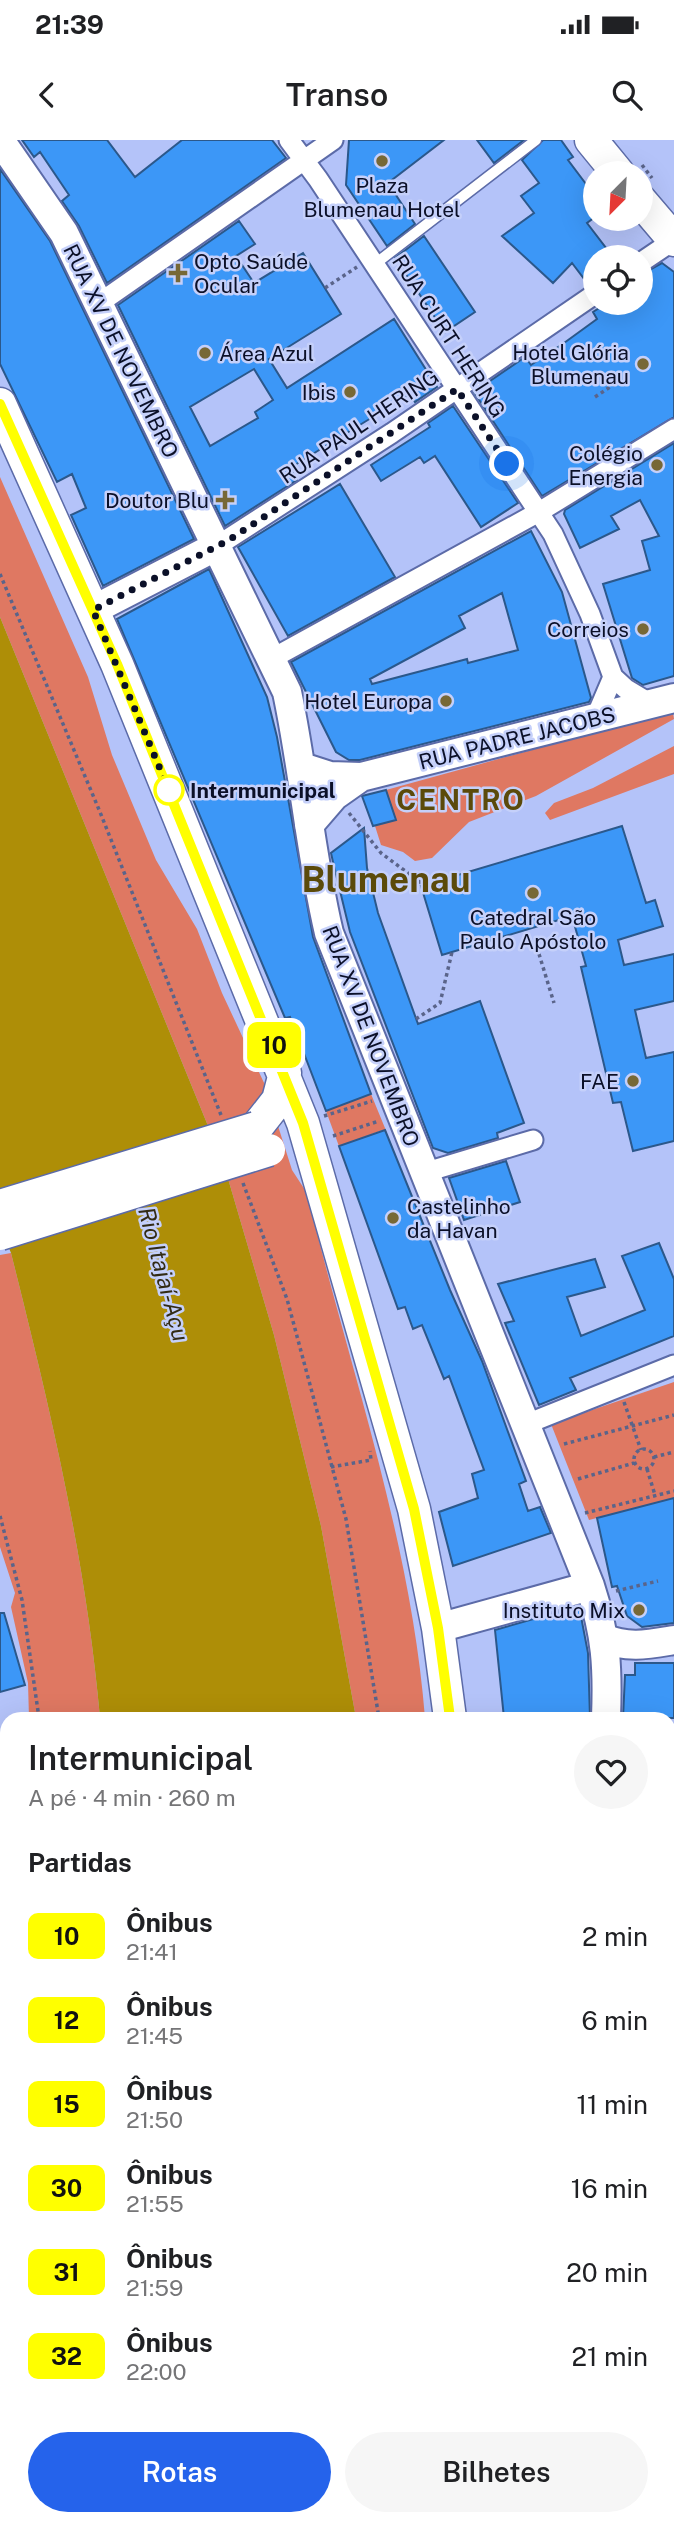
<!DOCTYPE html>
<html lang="pt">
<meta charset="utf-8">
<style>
body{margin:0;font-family:"Public Sans",sans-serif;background:#f6f6f6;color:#202124;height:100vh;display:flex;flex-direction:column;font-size:26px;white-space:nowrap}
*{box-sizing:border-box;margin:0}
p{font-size:23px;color:#757577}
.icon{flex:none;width:38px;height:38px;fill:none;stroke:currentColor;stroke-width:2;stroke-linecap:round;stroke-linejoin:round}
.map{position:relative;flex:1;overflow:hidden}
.sheet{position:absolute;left:0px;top:1572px;width:676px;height:814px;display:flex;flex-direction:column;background:#fff;border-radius:21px 21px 0 0;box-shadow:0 7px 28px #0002}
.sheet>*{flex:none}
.badge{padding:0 14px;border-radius:10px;font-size:24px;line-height:46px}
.needle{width:46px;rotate:204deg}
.controls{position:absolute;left:583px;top:21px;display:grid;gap:14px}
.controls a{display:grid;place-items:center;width:70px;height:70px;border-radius:50%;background:#fff;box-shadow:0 7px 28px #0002;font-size:35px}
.you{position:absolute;width:35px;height:35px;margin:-18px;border:5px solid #fff;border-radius:50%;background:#1a73e8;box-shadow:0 0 0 10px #1a73e833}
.map>.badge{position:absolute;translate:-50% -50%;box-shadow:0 0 0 4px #fff}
h2{padding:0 28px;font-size:26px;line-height:63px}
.round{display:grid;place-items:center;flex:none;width:74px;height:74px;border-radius:37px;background:#f6f6f6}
.headline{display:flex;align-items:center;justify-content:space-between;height:119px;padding:0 28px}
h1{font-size:33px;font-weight:600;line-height:52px}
.cta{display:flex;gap:14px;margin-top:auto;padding:14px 28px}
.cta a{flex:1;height:80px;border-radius:42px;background:#2563eb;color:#fff;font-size:28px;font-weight:600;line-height:80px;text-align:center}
.cta a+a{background:#f6f6f6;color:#202124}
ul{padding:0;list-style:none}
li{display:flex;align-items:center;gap:21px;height:84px;padding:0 28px}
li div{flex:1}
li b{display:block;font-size:26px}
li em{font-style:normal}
li .badge{min-width:77px;font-weight:700;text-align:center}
.status{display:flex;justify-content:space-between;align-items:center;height:49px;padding:0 35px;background:#fff;direction:ltr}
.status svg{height:19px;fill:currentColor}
header{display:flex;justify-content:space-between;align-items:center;height:91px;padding:0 28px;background:#fff;font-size:32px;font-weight:600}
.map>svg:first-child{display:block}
.green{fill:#df7862}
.water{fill:#ae8e07}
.building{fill:#3c97f7;stroke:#2b588b;stroke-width:2;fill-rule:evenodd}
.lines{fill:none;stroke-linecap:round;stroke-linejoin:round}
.lane-casing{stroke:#5c6ba8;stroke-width:13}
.street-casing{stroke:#5c6ba8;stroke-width:23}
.secondary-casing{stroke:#5c6ba8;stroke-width:32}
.primary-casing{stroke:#5c6ba8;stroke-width:35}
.path{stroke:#5a648a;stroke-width:3.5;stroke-dasharray:3.5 3.5;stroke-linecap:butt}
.lane{stroke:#fff;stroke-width:10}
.street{stroke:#fff;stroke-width:19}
.secondary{stroke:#fff;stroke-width:28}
.primary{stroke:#fff;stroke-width:32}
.primary-bridge-casing{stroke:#5c6ba8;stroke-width:35;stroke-linecap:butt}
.primary-bridge{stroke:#fff;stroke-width:32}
.line-casing{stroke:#fff;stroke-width:16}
.line{stroke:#ff0;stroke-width:10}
.walk{stroke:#0b1028;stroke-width:7;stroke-dasharray:0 12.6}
.poi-dot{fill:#776836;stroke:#c5d0fa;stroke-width:2.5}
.stop-dot{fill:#fff;stroke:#ff0;stroke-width:3.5}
.labels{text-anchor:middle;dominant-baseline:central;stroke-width:5;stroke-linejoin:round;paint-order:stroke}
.poi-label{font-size:21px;fill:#0b1028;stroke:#c5d0fa;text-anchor:end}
.street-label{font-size:21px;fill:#0b1028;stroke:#c5d0fa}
.stop-label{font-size:21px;font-weight:bold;fill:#0b1028;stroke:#c5d0fa;text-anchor:start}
.water-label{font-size:23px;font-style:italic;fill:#322b14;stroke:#c5d0fa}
.district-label{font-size:28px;font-weight:bold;letter-spacing:2px;fill:#5b4a0a;stroke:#c5d0fa}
.town-label{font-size:35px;font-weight:bold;fill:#5b4a0a;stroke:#c5d0fa}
</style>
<div class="status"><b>21:39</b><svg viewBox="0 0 49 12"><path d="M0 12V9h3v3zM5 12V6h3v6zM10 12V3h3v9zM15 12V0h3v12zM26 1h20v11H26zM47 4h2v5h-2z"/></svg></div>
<header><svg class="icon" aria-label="back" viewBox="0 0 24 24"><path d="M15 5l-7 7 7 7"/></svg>Transo<svg class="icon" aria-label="search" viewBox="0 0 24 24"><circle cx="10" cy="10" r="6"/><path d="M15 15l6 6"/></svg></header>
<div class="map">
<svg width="674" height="2385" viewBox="0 0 674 2385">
<rect width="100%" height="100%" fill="#b4c3f9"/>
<path class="green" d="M0 337 88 537 112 615 156 720 197 789 222 853 265 945 292 1030 307 1053C349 1228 411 1399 425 1578H356L321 1386 274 1195 224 1025 0 477Z
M662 574 673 573 674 579 536 656 469 682 432 718 415 721 403 712 381 705 375 686 396 680 386 650Z
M674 606V634L550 680 545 673 554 663 593 648Z
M371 954 387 993 383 990 342 1005 340 1009 326 971Z
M11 1113C50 1268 86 1419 100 1578H29L28 1543 11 1467 15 1453 0 1407V1115Z
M674 1242V1358L589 1380 551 1284Z
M0 1867 7 1883V2185L0 2180Z
M7 2243V2378H65L64 2385H0V2245Z"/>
<path class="water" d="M0 477 224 1025 274 1195 321 1386 356 1578H100C86 1419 50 1268 11 1113L0 1086Z
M65 2378H344L343 2385H64Z"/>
<path class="building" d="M22 0H107L135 37 182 0H272L286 18 107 143 79 86 62 61 69 55 40 12 34 17Z
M349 0H444L388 43 415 84 387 106 346 45Z
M477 0H524L494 23Z
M543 0H561L573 17 568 20 595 56V77L587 83 613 117H595V142L588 144 572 123 553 143 502 96 534 73 521 56 539 43 522 20Z
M0 29 50 101 194 399 103 446 71 375 86 368 72 334 57 342 0 224Z
M239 81 255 104 236 116 254 143 303 113 341 174 269 219 287 248 394 179 437 247 415 262 410 254 290 328 297 340 225 386 118 165ZM254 229 273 260 255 272 258 278 210 306 190 267Z
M424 96 475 172 445 192 395 118Z
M662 123 674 132V277L542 356 474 252 525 217 531 225 564 203 597 179 593 172 607 163H640V135Z
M453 266 518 363 481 387 435 316 424 323 420 317 381 341 371 325 430 287 428 283Z
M674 303V536L643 545 632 538 603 444 650 430 642 401 659 396 640 360 611 376 619 389 580 408 564 374 565 370Z
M340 344 395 437 288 496 238 407Z
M531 391 562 452 591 558 589 562 360 620H349L336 612 291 522ZM502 453 518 510 468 523 467 519 372 544 370 539 465 488 459 476Z
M209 429 267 557 277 597 313 797 371 954 326 971 290 877 285 878 117 479Z
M386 650 396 680 373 686 362 656Z
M622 686 646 763 655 760 663 786 618 800 624 825 674 814V861L635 870 646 918 674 912V1001L633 1011 621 962 613 963 581 827 586 826 572 776 442 815 421 746Z
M364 688 367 728 378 773 418 884 480 861 524 983 497 993 498 998 448 1013 433 1008 350 792 333 722 331 713Z
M385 990 450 1150 482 1221 526 1341 519 1344 528 1371 540 1367 551 1393 453 1426 439 1372 478 1358 472 1334 484 1330 449 1236 444 1239 422 1185 413 1189 405 1167 398 1169 339 1006Z
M506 1021 520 1062 464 1080 449 1038Z
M659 1103 674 1139V1196L570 1238 576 1250 539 1265 505 1183 514 1181 498 1144 595 1119 605 1147 567 1157 581 1196 645 1170 622 1116Z
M674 1358V1483L642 1487 627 1476 617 1446 612 1447 597 1378Z
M579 1466 588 1513 590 1578H504L495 1490Z
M0 1473H4L25 1545 0 1552Z
M635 1523H674V1578H623L625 1535H635Z"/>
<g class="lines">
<defs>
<path id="lane" d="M375 124 536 0
M668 2203 674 2201"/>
<path id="street" d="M289 0 318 39 553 394 590 474 613 537 626 549 651 564
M640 123 674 100
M98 164 333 0
M217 406 392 293 595 154
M273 518 539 372 674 289
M595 579 613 537
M423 1033 533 1000
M524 1285 674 1225"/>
<path id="secondary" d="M0 0 64 93 287 552C304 632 310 713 329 793L590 1446C606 1495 608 1527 606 1578
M93 470 217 406
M302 627 330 636 361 637 674 558
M309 685 334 656 361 637
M438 1488 590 1446
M604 1498C627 1509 650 1504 674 1500
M668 2251 674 2263"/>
<path id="primary" d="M591 0 618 33
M640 60 674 100
M0 264 117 524 303 983 414 1369 438 1488 450 1578
M256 988 278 960 285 933
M430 2385 431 2378"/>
</defs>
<use href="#lane" class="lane-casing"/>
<use href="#street" class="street-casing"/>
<use href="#secondary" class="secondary-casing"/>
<use href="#primary" class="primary-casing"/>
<path class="path" d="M642 25 652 38
M325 148 357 127
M595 257 622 239
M0 434 100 672 221 975
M349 673 381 713 424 745
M539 814 554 863
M416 879 440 863 452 812
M324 976 372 961
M333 996 379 981
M243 1043 287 1159 346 1379 379 1578
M624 1262 641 1310
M564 1304 674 1275
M634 1319a10 10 0 1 1 20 0a10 10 0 1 1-20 0Z
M654 1317 674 1312
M331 1327 371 1320 370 1311
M647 1329 655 1355
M578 1339 634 1323
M585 1373 674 1351
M0 1376 22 1460 39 1578
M616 1451 658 1441
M0 2373 7 2334
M369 2385 370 2378"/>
<use href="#lane" class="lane"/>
<use href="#street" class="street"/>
<use href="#secondary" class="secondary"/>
<use href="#primary" class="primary"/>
<defs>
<path id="primary-bridge" d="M0 1066 256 988
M0 1094 269 1010"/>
</defs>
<use href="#primary-bridge" class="primary-bridge-casing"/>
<use href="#primary-bridge" class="primary-bridge"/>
</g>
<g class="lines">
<defs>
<path id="line" d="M0 264 117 524 303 983 414 1369 438 1488 450 1578"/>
</defs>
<use href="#line" class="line-casing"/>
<use href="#line" class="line"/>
<path class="walk" d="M169 650 93 470 229 400 457 249 507 324"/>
</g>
<g class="poi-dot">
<circle cx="382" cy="21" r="7"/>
<path d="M174.5 122.5h7v7h7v7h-7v7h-7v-7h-7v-7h7z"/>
<circle cx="205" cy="213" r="7"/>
<circle cx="643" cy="224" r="7"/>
<circle cx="350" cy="252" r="7"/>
<circle cx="657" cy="325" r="7"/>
<path d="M221.5 349.5h7v7h7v7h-7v7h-7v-7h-7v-7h7z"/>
<circle cx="643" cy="489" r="7"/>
<circle cx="446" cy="561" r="7"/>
<circle cx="533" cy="753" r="7"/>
<circle cx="633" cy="941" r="7"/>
<circle cx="393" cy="1078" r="7"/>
<circle cx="639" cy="1470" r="7"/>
</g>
<circle class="stop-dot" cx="169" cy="650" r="14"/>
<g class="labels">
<g class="poi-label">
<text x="382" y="45" text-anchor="middle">Plaza<tspan x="382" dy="24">Blumenau Hotel</tspan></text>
<text x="194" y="121" text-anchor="start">Opto Saúde<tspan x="194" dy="24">Ocular</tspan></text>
<text x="629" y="212">Hotel Glória<tspan x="629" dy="24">Blumenau</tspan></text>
<text x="219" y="213" text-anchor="start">Área Azul</text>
<text x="336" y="252">Ibis</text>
<text x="643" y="313">Colégio<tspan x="643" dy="24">Energia</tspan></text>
<text x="209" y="360">Doutor Blu</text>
<text x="629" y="489">Correios</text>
<text x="432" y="561">Hotel Europa</text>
<text x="533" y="777" text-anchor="middle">Catedral São<tspan x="533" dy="24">Paulo Apóstolo</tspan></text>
<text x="619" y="941">FAE</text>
<text x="407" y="1066" text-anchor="start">Castelinho<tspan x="407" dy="24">da Havan</tspan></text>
<text x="625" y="1470">Instituto Mix</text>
</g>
<g class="street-label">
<text transform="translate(449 196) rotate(57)">RUA CURT HERING</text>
<text transform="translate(121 211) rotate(64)">RUA XV DE NOVEMBRO</text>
<text transform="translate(359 286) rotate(-34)">RUA PAUL HERING</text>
<text transform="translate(517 598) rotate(-14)">RUA PADRE JACOBS</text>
<text transform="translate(371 896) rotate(69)">RUA XV DE NOVEMBRO</text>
</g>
<g class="stop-label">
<text x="190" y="650">Intermunicipal</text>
</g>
<g class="water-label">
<text transform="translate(164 1134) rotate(75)">Rio Itajaí-Açu</text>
</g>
<g class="district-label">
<text x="461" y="659">CENTRO</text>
</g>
<g class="town-label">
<text x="386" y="739">Blumenau</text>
</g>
</g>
</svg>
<div class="controls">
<a><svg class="needle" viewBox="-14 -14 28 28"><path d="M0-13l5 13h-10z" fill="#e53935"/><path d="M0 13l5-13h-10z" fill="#757577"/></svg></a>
<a><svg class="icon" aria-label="locate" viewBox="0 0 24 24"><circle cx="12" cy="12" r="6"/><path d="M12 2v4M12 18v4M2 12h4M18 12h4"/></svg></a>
</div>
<div class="you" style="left:507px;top:324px"></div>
<b class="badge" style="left:274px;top:905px;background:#ff0;color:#111">10</b>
<section class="sheet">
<div class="headline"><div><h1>Intermunicipal</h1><p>A pé · 4 min · 260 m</p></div><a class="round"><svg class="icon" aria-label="heart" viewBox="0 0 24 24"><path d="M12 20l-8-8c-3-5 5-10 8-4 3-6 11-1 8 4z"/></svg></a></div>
<h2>Partidas</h2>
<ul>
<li><span class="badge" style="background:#ff0;color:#111">10</span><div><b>Ônibus</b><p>21:41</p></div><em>2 min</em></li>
<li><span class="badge" style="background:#ff0;color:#111">12</span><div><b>Ônibus</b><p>21:45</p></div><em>6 min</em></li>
<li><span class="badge" style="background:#ff0;color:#111">15</span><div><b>Ônibus</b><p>21:50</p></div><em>11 min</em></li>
<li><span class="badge" style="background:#ff0;color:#111">30</span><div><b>Ônibus</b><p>21:55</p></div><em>16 min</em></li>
<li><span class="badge" style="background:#ff0;color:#111">31</span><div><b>Ônibus</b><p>21:59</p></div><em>20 min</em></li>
<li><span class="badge" style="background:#ff0;color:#111">32</span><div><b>Ônibus</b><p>22:00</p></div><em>21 min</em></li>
</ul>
<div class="cta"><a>Rotas</a><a>Bilhetes</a></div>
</section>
</div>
